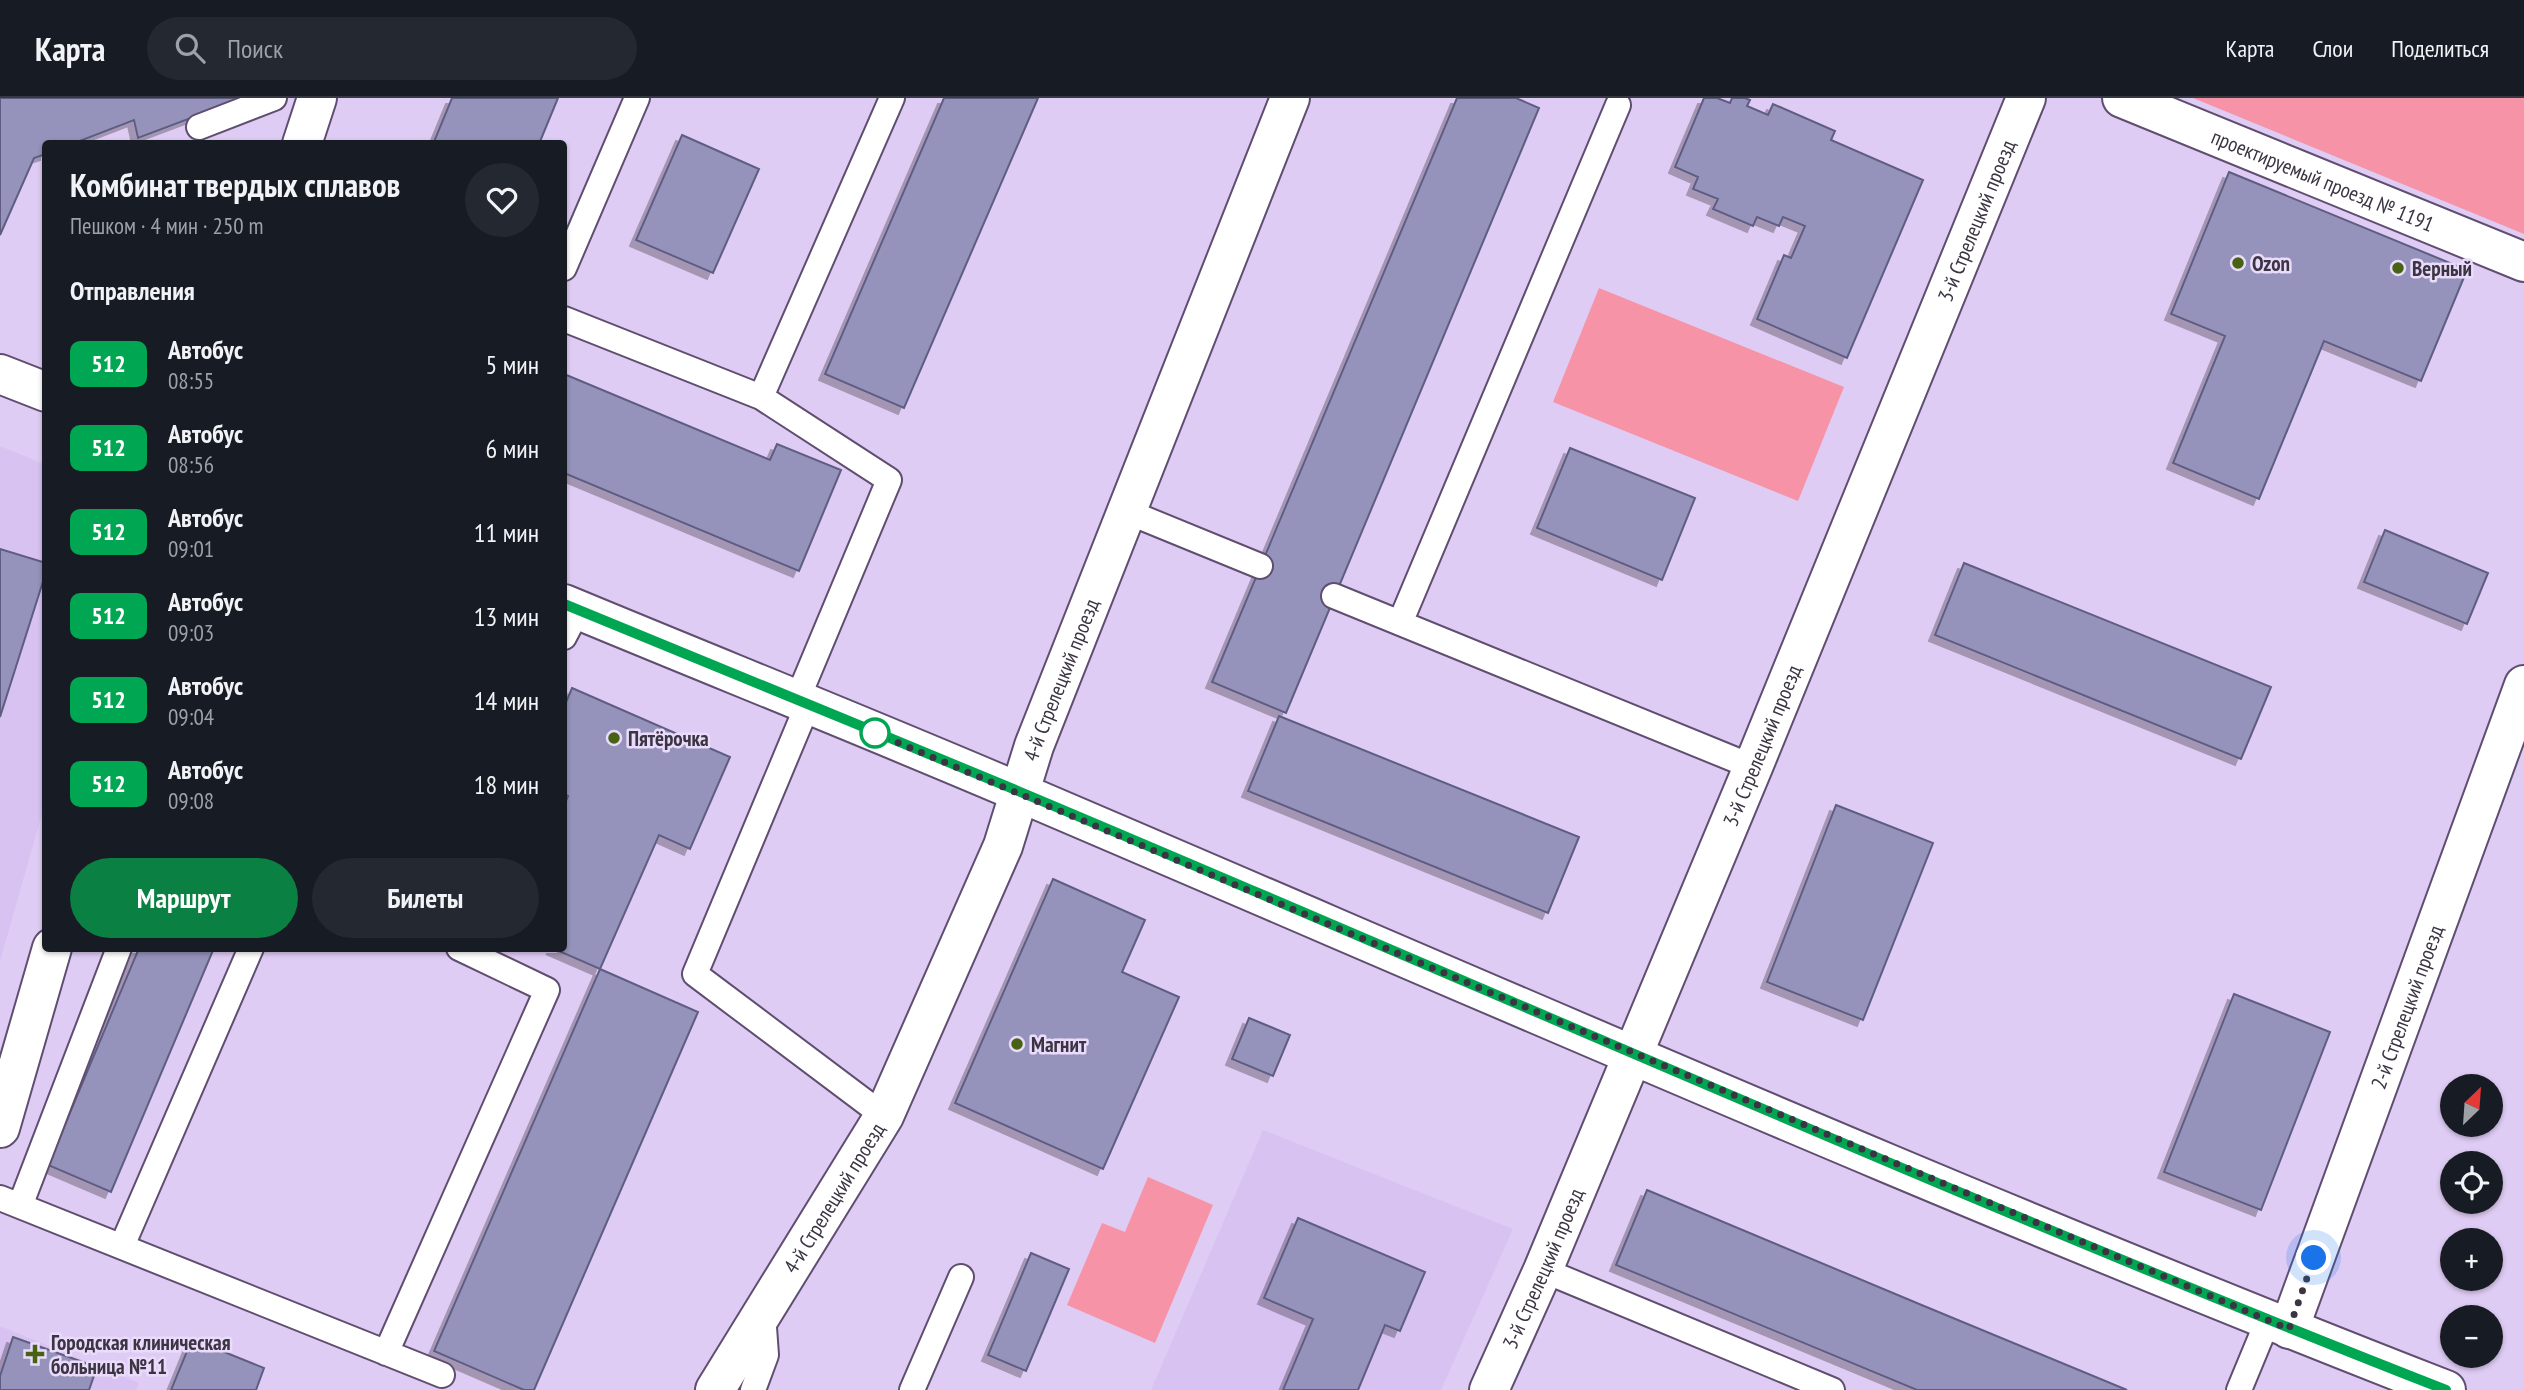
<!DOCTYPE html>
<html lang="ru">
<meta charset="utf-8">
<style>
body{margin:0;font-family:"PT Sans Narrow",sans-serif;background:#242831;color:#f1f3f6;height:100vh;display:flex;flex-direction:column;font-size:26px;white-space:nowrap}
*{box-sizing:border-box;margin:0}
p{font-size:23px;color:#9ea1a6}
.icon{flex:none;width:38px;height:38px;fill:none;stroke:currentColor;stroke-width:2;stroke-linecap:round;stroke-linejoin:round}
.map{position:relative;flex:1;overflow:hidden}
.panel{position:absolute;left:42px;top:42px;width:525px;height:812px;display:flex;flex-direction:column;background:#171b24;border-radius:7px;box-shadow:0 2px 5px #0004}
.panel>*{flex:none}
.badge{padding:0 14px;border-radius:10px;font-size:24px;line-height:46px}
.needle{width:46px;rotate:25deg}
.fabs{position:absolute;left:2440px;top:976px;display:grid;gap:14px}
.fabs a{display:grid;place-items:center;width:63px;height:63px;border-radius:50%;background:#171b24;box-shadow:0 2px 5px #0004;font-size:35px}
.you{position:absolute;width:35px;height:35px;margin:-18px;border:5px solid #fff;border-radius:50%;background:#1a73e8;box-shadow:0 0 0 10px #1a73e833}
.map>.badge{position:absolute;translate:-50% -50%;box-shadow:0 0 0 4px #fff}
h2{padding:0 28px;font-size:26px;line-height:63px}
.round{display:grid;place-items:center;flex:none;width:74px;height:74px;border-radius:37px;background:#242831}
.headline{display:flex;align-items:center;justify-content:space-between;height:119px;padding:0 28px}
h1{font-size:33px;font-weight:700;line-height:52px}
.primary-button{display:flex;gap:14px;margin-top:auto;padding:14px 28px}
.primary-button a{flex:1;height:80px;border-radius:42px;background:#0b8043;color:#fff;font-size:28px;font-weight:700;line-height:80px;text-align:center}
.primary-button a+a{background:#242831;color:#f1f3f6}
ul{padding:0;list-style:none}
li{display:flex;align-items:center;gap:21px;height:84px;padding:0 28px}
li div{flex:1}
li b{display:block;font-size:26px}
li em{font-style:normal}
li .badge{min-width:77px;font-weight:700;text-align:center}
header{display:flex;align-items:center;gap:42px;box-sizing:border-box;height:98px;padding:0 35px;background:#171b24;border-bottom:2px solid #363941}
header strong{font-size:33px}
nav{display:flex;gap:38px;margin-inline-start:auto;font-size:24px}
.search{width:490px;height:63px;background:#242831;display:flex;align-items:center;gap:18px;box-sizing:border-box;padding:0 24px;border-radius:38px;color:#9ea1a6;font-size:26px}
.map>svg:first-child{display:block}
.built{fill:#d8c2f1}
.green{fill:#f693a7}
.building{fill:#9593bb;stroke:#5f5d82;stroke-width:2;filter:url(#shadow)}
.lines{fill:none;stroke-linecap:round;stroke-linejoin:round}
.lane-casing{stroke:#5f4e70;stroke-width:28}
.street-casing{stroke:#5f4e70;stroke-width:42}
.secondary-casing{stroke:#5f4e70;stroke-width:42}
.lane{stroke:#fff;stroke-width:24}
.street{stroke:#fff;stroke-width:38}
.secondary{stroke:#fff;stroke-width:38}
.line-casing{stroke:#fff;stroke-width:16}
.line{stroke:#00a651;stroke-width:10}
.walk{stroke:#3b3443;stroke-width:7;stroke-dasharray:0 12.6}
.poi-dot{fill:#476212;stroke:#eadbfb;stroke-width:2.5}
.stop-dot{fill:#fff;stroke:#00a651;stroke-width:3.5}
.labels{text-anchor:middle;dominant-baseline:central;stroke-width:5;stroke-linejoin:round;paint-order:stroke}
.street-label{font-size:21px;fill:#3b3443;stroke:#eadbfb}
.poi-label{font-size:21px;font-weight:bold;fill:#3b3443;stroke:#eadbfb;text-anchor:start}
</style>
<header>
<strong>Карта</strong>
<div class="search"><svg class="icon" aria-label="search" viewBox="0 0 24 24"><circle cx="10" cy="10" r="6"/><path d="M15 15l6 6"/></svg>Поиск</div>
<nav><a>Карта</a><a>Слои</a><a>Поделиться</a></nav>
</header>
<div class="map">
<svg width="2524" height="1292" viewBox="0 0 2524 1292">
<defs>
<filter id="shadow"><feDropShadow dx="-6" dy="6" stdDeviation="0" flood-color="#0004"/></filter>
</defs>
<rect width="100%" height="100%" fill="#dfccf4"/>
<path class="built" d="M0 348 46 367 45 705 0 863Z
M1263 1032 1513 1131 1441 1292H1151Z
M0 1228 139 1285 136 1292H0Z"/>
<path class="green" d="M2193 0H2524V136Z
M1599 190 1844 289 1798 403 1553 304Z
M1148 1079 1213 1107 1155 1245 1067 1207 1102 1125 1125 1134Z"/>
<path class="building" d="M0 0H244L138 40 134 22 72 46H46V56L34 60 0 137Z
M452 0H558L539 46H433Z
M944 0H1038L904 310 825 276Z
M1457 0H1516L1539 10 1286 615 1212 584Z
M1704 0H1717L1730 5 1732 0H1745L1750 2 1747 8 1768 17 1773 6 1835 33 1831 42 1923 82 1847 260 1757 221 1784 157 1791 160 1805 128 1783 119 1779 128 1757 119 1753 128 1713 111 1718 101 1693 91 1698 79 1675 69Z
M682 37 759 71 713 175 636 142Z
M2229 74 2467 172 2421 283 2324 243 2259 401 2173 365 2225 238 2171 216Z
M564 276 770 362 777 346 841 372 799 473 564 375Z
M1570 350 1695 400 1662 482 1537 430Z
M2385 432 2488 475 2467 526 2364 484Z
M0 451 46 465V474L0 619Z
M1964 465 2271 589 2241 661 1935 537Z
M572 590 730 659 690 751 659 737 600 871 552 850H564V708L568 698 564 696V609Z
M1279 618 1579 739 1548 815 1248 693Z
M1836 707 1933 745 1863 922 1767 884Z
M1053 781 1145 822 1122 874 1179 899 1103 1071 955 1005Z
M139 850H214L111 1094 48 1067Z
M600 871 698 914 534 1292H524L434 1253Z
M2234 896 2330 934 2261 1112 2164 1074Z
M1249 920 1290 937 1273 978 1232 961Z
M1647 1092 1924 1208 2127 1292H1917L1616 1167Z
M1298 1120 1425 1174 1400 1233 1385 1227 1358 1292H1283L1313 1221 1264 1200Z
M1031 1155 1069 1171 1026 1273 988 1257Z
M13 1239 97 1269 89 1292H0V1278Z
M192 1241 264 1270 256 1292H171Z"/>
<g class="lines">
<defs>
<path id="lane" d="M199 29 274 0
M564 170 637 0
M564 221 761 299 889 382 797 602
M761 299 892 0
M1128 414 1260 468
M1334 498 1753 669
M1400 525 1618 7
M564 539 578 512
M808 606 695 876 884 1018
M0 1100 442 1277
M20 1108 119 850
M122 1148 251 850
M1543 1172 1832 1292
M386 1255 547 892 459 850
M753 1292 766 1257 763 1216
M912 1292 961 1179
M2239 1292 2268 1222"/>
<g id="street">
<path id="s1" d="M2122 0 2524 164"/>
<path d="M302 46 317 0"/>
<path d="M0 1030 52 850"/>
<path id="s2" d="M2289 1231 2524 587"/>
<path id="s3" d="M715 1292 884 1018 1003 748 1034 648 1290 0"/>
<path id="s4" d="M1489 1292 1543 1172 1753 669 2026 0"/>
</g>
<path id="secondary" d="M0 276 46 294
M564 506C718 570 874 632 1028 698 1499 899 1968 1106 2446 1292"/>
</defs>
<use href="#lane" class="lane-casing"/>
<use href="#street" class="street-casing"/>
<use href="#secondary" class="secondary-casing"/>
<use href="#lane" class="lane"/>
<use href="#street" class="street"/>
<use href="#secondary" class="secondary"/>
</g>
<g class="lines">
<defs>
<path id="line" d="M564 506C715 568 867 630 1018 693 1494 893 1965 1104 2446 1292"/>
</defs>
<use href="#line" class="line-casing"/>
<use href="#line" class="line"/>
<path class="walk" d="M875 635 2289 1231 2314 1160"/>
</g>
<g class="poi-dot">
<circle cx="2238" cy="165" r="7"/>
<circle cx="2398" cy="170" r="7"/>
<circle cx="614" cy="640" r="7"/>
<circle cx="1017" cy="946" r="7"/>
<path d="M31.5 1245.5h7v7h7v7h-7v7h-7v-7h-7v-7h7z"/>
</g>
<circle class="stop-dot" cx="875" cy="635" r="14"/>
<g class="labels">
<g class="street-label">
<text stroke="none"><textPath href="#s1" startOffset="217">проектируемый проезд № 1191</textPath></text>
<text stroke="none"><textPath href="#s4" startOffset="1267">3-й Стрелецкий проезд</textPath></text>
<text stroke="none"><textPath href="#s3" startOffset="793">4-й Стрелецкий проезд</textPath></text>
<text stroke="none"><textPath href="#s4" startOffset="700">3-й Стрелецкий проезд</textPath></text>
<text stroke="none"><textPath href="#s2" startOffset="343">2-й Стрелецкий проезд</textPath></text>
<text stroke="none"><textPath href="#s3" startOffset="226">4-й Стрелецкий проезд</textPath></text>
<text stroke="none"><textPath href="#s4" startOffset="133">3-й Стрелецкий проезд</textPath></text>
</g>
<g class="poi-label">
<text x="2252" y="165">Ozon</text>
<text x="2412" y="170">Верный</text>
<text x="628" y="640">Пятёрочка</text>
<text x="1031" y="946">Магнит</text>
<text x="51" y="1244">Городская клиническая<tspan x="51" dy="24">больница №11</tspan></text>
</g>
</g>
</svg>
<div class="fabs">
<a><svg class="needle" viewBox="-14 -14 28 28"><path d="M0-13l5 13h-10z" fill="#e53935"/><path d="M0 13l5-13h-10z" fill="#9ea1a6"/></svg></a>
<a><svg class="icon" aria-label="locate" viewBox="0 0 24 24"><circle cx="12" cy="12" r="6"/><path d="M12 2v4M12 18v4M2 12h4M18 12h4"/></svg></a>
<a>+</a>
<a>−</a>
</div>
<div class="you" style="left:2314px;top:1160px"></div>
<section class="panel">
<div class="headline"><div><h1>Комбинат твердых сплавов</h1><p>Пешком · 4 мин · 250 m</p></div><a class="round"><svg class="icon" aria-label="heart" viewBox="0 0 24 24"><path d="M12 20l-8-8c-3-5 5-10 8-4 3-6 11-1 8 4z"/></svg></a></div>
<h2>Отправления</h2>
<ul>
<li><span class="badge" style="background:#00a651;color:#fff">512</span><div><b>Автобус</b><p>08:55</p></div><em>5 мин</em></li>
<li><span class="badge" style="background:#00a651;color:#fff">512</span><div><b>Автобус</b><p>08:56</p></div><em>6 мин</em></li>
<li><span class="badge" style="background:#00a651;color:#fff">512</span><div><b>Автобус</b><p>09:01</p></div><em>11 мин</em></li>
<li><span class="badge" style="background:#00a651;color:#fff">512</span><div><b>Автобус</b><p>09:03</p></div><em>13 мин</em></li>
<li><span class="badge" style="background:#00a651;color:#fff">512</span><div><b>Автобус</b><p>09:04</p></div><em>14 мин</em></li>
<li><span class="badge" style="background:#00a651;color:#fff">512</span><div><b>Автобус</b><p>09:08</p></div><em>18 мин</em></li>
</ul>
<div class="primary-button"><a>Маршрут</a><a>Билеты</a></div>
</section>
</div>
